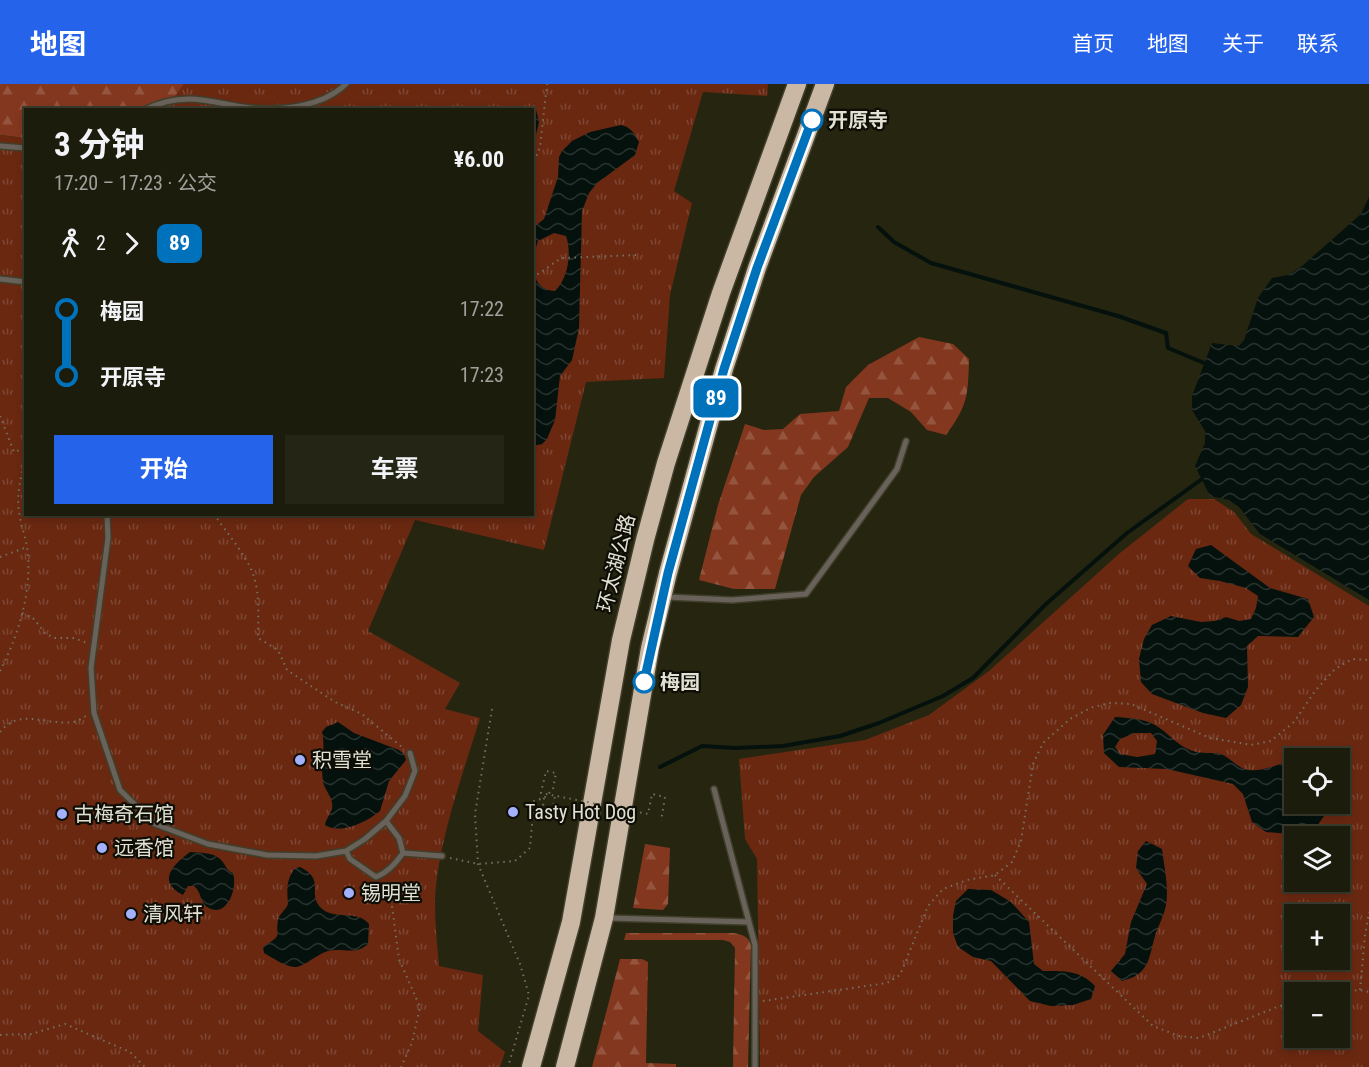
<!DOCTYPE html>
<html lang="zh">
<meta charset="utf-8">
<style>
body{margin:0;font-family:"Roboto Condensed","Noto Sans SC",sans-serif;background:#252515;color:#f1f3f6;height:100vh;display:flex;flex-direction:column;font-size:22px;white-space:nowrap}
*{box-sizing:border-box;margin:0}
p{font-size:20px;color:#a0a19d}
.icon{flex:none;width:33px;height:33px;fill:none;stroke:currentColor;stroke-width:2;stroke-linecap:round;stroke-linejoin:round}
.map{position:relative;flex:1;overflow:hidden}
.sheet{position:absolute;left:24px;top:24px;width:510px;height:408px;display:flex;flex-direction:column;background:#1c1c0c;border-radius:0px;box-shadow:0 3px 9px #0003,0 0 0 2px #3a3a2d}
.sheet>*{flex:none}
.badge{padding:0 12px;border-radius:9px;font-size:21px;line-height:39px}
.fabs{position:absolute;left:1284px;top:664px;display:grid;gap:12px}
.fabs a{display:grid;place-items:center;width:66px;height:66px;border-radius:0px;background:#1c1c0c;box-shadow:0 3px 9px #0003,0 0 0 2px #3a3a2d;font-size:30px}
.map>.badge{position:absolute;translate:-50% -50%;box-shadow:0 0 0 3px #fff}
.legs{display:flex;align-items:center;gap:9px;height:66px;padding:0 30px;font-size:20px}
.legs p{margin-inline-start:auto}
.overview{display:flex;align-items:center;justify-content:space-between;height:102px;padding:0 30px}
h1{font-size:33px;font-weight:700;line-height:45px}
.cta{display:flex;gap:12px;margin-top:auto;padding:12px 30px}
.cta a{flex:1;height:69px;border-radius:0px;background:#2563eb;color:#fff;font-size:24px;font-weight:700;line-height:69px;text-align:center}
.cta a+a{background:#252515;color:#f1f3f6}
ul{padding:0 30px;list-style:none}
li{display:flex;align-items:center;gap:21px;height:66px;font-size:22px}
li i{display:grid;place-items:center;width:9px;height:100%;margin:0 8px;background:currentColor}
li i::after{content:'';width:15px;height:15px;margin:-8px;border:4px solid;border-radius:50%;background:#1c1c0c}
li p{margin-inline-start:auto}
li:first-child i{background:linear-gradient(#0000 50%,currentColor 0)}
li:last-child i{background:linear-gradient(currentColor 50%,#0000 0)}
header{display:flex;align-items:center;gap:36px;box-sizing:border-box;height:84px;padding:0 30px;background:#2563eb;color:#fff}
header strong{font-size:28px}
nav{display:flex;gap:33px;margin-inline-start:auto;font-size:21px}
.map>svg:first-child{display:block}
.forest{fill:url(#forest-firs)}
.park{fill:url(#park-tufts);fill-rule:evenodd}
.water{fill:url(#water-waves);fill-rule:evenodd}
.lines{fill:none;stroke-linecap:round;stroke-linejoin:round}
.stream{stroke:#04110d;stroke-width:4}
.lane-casing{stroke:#403f2b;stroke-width:8}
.highway-casing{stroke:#403f2b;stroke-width:21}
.path{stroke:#727260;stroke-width:2;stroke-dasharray:1.5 4.5;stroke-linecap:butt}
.lane{stroke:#69625a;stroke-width:5}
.highway{stroke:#cab8a4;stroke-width:18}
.path-bridge{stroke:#727260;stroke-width:2;stroke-dasharray:1.5 4.5;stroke-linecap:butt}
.line-1-casing{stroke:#fff;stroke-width:14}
.line-1{stroke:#0072bc;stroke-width:9}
.stop-1-dot{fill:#fff;stroke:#0072bc;stroke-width:3}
.poi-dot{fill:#a4b1fc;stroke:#0e0e06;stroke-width:2}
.labels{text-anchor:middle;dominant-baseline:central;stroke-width:4.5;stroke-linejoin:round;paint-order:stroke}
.stop-label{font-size:20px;font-weight:bold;fill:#e1e1d4;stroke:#0e0e06;text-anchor:start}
.street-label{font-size:20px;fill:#e1e1d4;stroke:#0e0e06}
.poi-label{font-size:20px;fill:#e1e1d4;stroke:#0e0e06;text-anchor:start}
</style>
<header>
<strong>地图</strong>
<nav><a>首页</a><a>地图</a><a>关于</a><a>联系</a></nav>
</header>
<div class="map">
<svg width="1369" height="983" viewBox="0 0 1369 983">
<defs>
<pattern id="forest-firs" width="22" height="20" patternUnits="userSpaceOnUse" patternTransform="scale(1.5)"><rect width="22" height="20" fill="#83371e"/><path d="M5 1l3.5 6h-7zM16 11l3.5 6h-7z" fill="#94543e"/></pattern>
<pattern id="park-tufts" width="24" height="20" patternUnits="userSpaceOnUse" patternTransform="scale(1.5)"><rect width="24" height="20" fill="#6a2811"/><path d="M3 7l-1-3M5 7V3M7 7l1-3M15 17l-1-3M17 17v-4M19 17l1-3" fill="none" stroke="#7f4733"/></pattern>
<pattern id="water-waves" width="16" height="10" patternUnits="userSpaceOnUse" patternTransform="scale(1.5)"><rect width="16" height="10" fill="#04110d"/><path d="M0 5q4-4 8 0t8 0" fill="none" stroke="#28332f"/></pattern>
</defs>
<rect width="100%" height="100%" fill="#262510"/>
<path class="forest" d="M0 0H184L172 17 156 25 26 26 25 54 0 51Z
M919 253 953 260 969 275C968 312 968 321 946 351L927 346 911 328 888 314H869L848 363 814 393 801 411 775 505H734L699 496 718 421 745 340 764 346 783 345 800 330 839 327 846 303 868 281Z
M645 760 670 764 668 820 663 826 633 824Z
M626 849H734C743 851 748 852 751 861L748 983H733L735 864 730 858 723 856H624Z
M620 875H642L648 878 646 979 676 980V983H592Z"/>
<path class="park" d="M184 0H768L767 12 703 8 674 107 692 119 670 211 664 294 586 298 544 466 415 436 368 547 460 599 445 625 480 634C463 690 437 760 435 818 435 839 437 861 439 882L483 891 478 947 505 968 500 983H0V51L25 54 26 430H532V26L156 25 172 17Z
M1188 415H1214L1234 428 1251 450 1369 522V983H760L757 775 745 755 739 675 865 656 929 631 989 587 1120 469ZM1294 675H1340V720H1294ZM1294 753H1340V798H1294ZM1294 831H1340V876H1294ZM1294 909H1340V954H1294Z"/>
<path class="water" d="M530 24 536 26 539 38 533 63 532 26 527 25Z
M621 41C631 43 634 49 639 58L635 71 597 99 589 109 582 127 579 244 572 276 560 292 555 336 547 355 542 360 533 362V144L544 135 558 93 559 73 562 67 572 57 590 48ZM554 149 566 152C572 169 568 195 555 207 529 206 531 176 538 157Z
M1369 113V516L1260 450 1239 423 1229 416 1210 412 1195 382 1205 359V347L1192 326V312L1212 259 1239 262 1244 256 1258 214 1272 194 1288 191 1302 182 1361 130Z
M1211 461 1270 504 1308 515 1314 533 1298 553 1258 552 1247 562 1248 603 1241 621 1226 634 1203 629 1152 610 1141 598 1139 575 1144 555 1152 541 1171 532 1201 538 1215 537 1226 533 1239 537 1251 535 1256 524 1258 512 1246 504 1220 497 1200 494 1188 482 1196 465Z
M1115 633C1128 634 1143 634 1155 641 1169 649 1177 662 1193 667 1202 670 1212 668 1221 670 1231 674 1238 685 1249 686 1272 689 1301 666 1315 675H1294V720H1327L1326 729 1315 745 1290 750 1266 748 1252 738 1243 710 1233 700 1167 685 1119 683 1104 669 1103 651ZM1135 649H1151L1157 657 1155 670 1137 673 1120 670 1115 663 1120 655Z
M338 638 354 649 399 666 404 670 406 676 389 697 380 727C367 738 340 751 325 741 326 734 334 726 332 719 331 711 324 705 323 697 320 680 326 665 322 648L326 643Z
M1146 757 1162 765C1164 782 1169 803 1166 821 1164 832 1158 842 1155 852 1148 877 1149 890 1122 897L1111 887 1125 870 1131 838 1147 800 1136 784 1138 767Z
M190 768C199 769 213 768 220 775 226 780 225 786 233 789 238 804 227 836 207 823 200 818 201 807 194 802H188L183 811C156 797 173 781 190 768Z
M300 783C326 796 307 808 320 823 333 837 357 825 369 840L368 860C355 872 343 863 328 867 317 870 303 884 294 883 284 882 273 874 264 869L263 863C284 849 275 855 278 836 279 830 286 826 288 820 287 805 286 798 294 785Z
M968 805 991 806 1011 818 1029 838 1034 880 1043 887C1064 887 1080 886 1095 902L1091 915 1073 921 1051 922 1030 917 991 877 973 873 958 863 953 849V832L956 817Z"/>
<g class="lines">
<path class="stream" d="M878 143 894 158 931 179 1118 232 1166 249 1168 264 1204 279
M660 683 702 662 736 664 783 662 840 652 879 639 943 612 973 594 1046 520 1127 449 1202 395"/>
<defs>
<path id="lane" d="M144 26C158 19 174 15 189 15 209 15 230 22 250 24 282 27 322 23 346 0
M0 62 26 64
M0 195 26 198
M107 430 108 454 91 584 94 629 120 706 155 740 208 760 267 771 316 772 346 767 365 755 386 737 405 712 415 687 410 669
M667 513 732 516 806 510 897 385 906 357
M714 705 755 861V983
M386 737 399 754 403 769
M346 767 350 775 376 793C388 788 395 780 403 769L442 772
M608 834 749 838"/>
<path id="highway" d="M531 983 571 838 621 556 645 456 666 379 721 209 797 0
M565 983 604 834 650 564 668 489 724 285 757 184 825 0"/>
</defs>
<use href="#lane" class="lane-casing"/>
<use href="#highway" class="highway-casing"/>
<path class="path" d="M532 83 540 63 547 0
M532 193C544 188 551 179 563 174L638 171
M0 332 14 368 26 364
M214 430C226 448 248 473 254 493 260 512 258 534 258 554L278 566 287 586 335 618 362 630 403 664
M0 473 27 463
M22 529 34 535 45 549 54 554H74L87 559
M0 587C19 550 33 505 27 463 25 451 20 439 19 427 16 409 22 390 26 372
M492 625 475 730 478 780 520 880 529 911 508 983
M0 648C19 623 48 642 73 638 77 638 82 634 86 632
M544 714 542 729 552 731 555 712
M450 774 478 780 515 777 530 764 534 717 544 714 553 705
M995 791 1153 942 1179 952 1199 954 1277 923 1294 918
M386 799 391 815 399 875 420 923 412 959 401 983
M1360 906 1365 851 1369 828
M1331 909 1360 906 1369 908
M763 917 887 899 900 891 928 822 943 805 967 796 995 791 1012 778 1021 757 1033 680 1043 659 1070 635 1090 624 1109 619 1131 620 1210 654 1251 661 1271 657 1294 638 1315 607 1335 585 1352 575 1369 576
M0 951 31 950 65 940 130 968 145 983"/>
<use href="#lane" class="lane"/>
<use href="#highway" class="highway"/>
<path class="path-bridge" d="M553 705 556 689 546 687 541 709 648 730 652 710 665 713 661 737"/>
</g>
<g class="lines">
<defs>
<path id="line-1" d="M644 598 668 489 724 285 757 184 812 36"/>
</defs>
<use href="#line-1" class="line-1-casing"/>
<use href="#line-1" class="line-1"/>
</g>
<g class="stop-1-dot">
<circle cx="812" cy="36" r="10"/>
<circle cx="644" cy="598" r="10"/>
</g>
<g class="poi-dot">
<circle cx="300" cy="676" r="6"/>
<circle cx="513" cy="728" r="6"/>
<circle cx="62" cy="730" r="6"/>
<circle cx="102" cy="764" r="6"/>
<circle cx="349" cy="809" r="6"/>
<circle cx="131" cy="830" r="6"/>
</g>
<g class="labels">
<g class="stop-label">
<text x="828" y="36">开原寺</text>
<text x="660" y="598">梅园</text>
</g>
<g class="street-label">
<text transform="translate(616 479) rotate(-76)">环太湖公路</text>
</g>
<g class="poi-label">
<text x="312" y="676">积雪堂</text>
<text x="525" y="728">Tasty Hot Dog</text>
<text x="74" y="730">古梅奇石馆</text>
<text x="114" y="764">远香馆</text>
<text x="361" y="809">锡明堂</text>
<text x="143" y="830">清风轩</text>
</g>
</g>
</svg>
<div class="fabs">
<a><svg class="icon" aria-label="locate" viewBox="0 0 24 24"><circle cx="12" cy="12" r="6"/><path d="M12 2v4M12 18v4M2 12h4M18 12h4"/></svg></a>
<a><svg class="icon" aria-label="layers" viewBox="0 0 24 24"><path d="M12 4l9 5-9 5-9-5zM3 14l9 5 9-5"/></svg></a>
<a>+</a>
<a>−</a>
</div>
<b class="badge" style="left:716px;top:314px;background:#0072bc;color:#fff">89</b>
<section class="sheet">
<div class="overview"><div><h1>3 分钟</h1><p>17:20 – 17:23 · 公交</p></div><b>¥6.00</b></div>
<div class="legs"><svg class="icon" aria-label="walk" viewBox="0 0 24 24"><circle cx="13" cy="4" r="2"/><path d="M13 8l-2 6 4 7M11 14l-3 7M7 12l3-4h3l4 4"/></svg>2<svg class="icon" aria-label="forward" viewBox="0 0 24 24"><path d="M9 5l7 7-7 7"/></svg><b class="badge" style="background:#0072bc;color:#fff">89</b></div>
<ul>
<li><i style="color:#0072bc"></i><b>梅园</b><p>17:22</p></li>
<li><i style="color:#0072bc"></i><b>开原寺</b><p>17:23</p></li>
</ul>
<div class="cta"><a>开始</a><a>车票</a></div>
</section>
</div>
